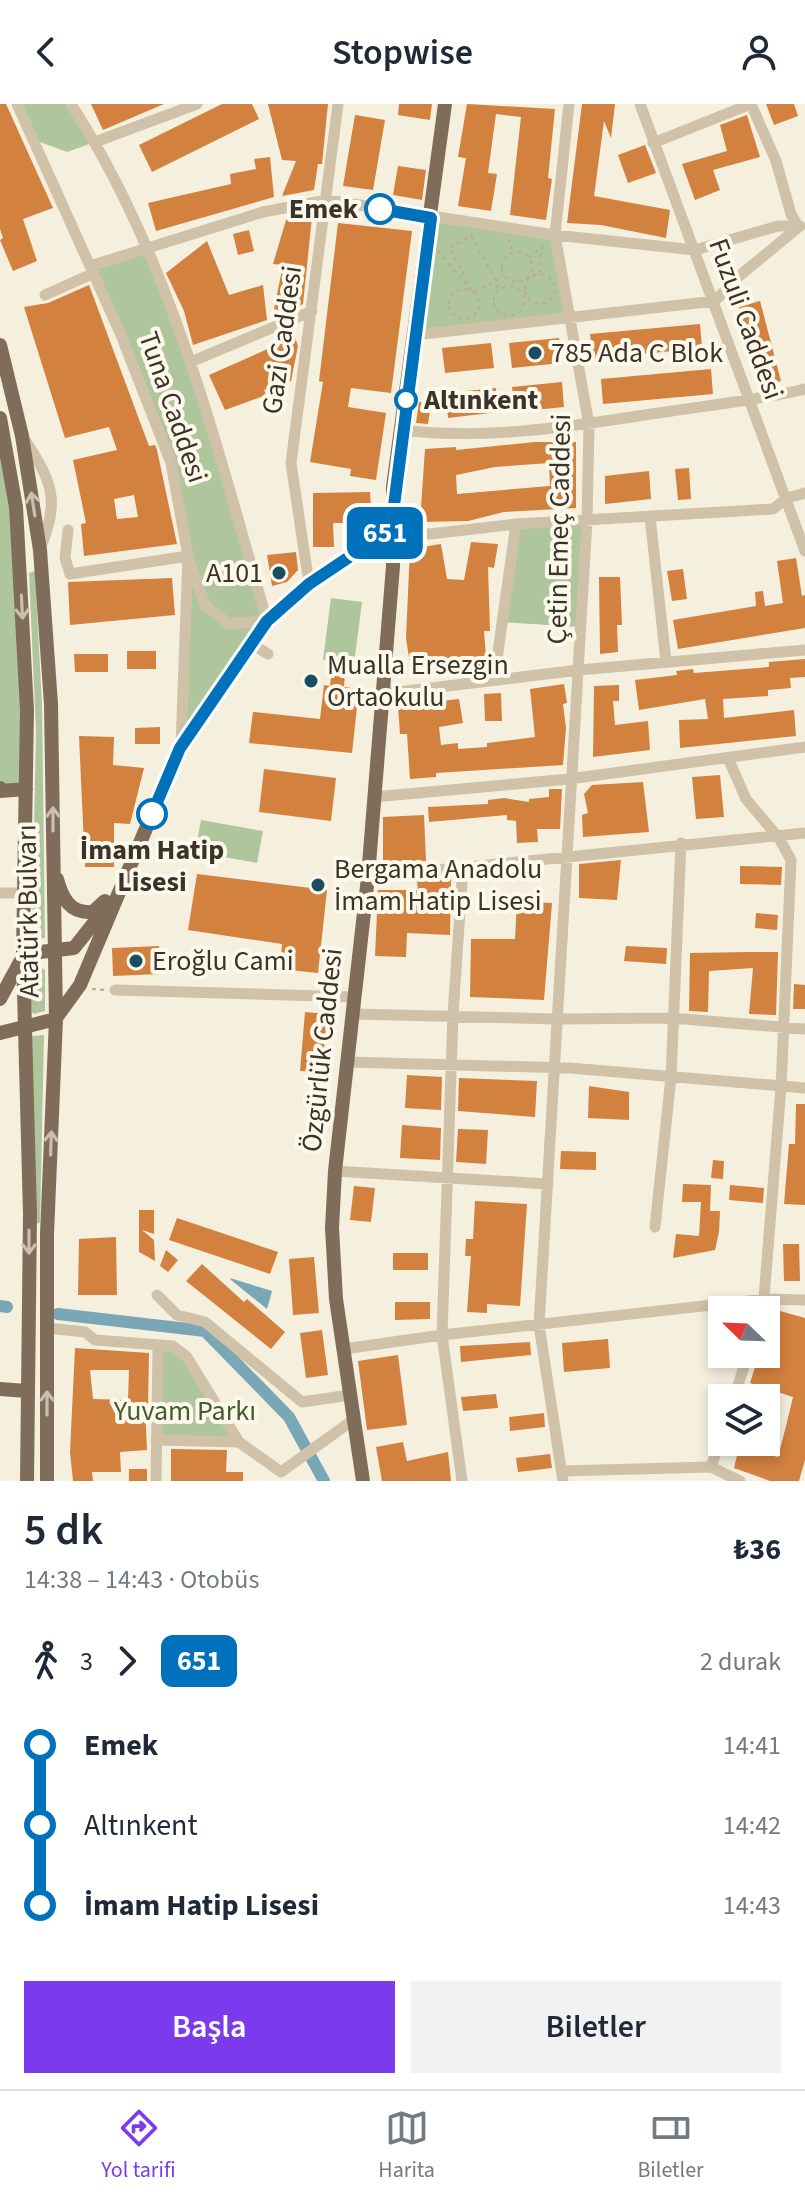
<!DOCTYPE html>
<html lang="tr">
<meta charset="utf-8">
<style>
body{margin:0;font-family:"Source Sans 3",sans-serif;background:#f2f2f3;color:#1f2937;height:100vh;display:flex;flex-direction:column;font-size:30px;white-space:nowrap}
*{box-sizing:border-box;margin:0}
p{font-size:26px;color:#747a83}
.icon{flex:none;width:44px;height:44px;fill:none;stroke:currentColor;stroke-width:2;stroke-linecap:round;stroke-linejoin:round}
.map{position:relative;height:1377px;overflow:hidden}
.drawer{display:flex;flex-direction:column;background:#fff;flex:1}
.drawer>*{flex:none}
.badge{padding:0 16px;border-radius:12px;font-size:28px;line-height:52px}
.needle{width:52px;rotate:293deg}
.controls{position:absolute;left:708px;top:1192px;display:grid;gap:16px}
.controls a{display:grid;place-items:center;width:72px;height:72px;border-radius:0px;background:#fff;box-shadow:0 4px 12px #0003;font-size:40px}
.map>.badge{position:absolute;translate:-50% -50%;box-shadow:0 0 0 4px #fff}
.legs{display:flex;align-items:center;gap:12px;height:88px;padding:0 24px;font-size:26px}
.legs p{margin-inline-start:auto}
.head{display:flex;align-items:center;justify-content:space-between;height:136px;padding:0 24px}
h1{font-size:44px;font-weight:600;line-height:60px}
.action{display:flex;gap:16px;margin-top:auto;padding:16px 24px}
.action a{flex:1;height:92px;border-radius:0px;background:#7c3aed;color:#fff;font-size:32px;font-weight:600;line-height:92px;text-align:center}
.action a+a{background:#f2f2f3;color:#1f2937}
ul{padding:0 24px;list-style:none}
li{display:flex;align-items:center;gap:28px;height:80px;font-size:30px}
li i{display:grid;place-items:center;width:12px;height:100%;margin:0 10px;background:currentColor}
li i::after{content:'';width:20px;height:20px;margin:-10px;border:6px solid;border-radius:50%;background:#fff}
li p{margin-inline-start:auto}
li:first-child i{background:linear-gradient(#0000 50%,currentColor 0)}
li:last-child i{background:linear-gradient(currentColor 50%,#0000 0)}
header{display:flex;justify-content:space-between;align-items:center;height:104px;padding:0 24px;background:#fff;font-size:36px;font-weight:600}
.menu{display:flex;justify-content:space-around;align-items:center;height:112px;border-top:2px solid #e0e1e3;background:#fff;font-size:22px;color:#747a83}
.menu a{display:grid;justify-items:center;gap:4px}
.menu .current{color:#7c3aed}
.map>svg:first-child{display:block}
.green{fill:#afc69c}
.water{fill:#7aa7b6}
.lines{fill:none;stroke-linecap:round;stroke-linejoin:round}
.canal{stroke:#7aa7b6;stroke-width:12}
.building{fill:#d2813f;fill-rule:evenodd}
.path{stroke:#bbac92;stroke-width:2;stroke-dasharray:4 4;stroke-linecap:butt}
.minor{stroke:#cfc2a8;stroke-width:11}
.major{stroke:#7f6d59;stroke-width:14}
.oneway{stroke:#cac0b1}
.line-1-casing{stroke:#fff;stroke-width:18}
.line-1{stroke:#0072bc;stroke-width:12}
.stop-1-dot{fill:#fff;stroke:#0072bc;stroke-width:4}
.poi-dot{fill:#194e62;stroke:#fcf8eb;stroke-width:3}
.labels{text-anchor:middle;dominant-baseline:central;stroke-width:8;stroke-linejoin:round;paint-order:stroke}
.stop-label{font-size:28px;font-weight:bold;fill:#3b3329;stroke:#fcf8eb;text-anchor:end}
.street-label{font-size:28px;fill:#3b3329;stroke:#fcf8eb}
.poi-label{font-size:28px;fill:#3b3329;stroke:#fcf8eb;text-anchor:start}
.park-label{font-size:28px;fill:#405d2a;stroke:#fcf8eb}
</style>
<header><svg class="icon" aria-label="back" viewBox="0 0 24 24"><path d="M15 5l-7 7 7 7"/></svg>Stopwise<svg class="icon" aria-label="person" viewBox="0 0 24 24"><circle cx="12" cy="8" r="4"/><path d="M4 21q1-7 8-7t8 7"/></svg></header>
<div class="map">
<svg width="805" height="1377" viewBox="0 0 805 1377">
<rect width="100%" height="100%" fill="#f5efde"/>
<path class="green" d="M17 0H71L95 38 67 48 32 35Z
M431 114 555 131 572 216 415 231Z
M146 144 193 257 267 517 180 644 188 453 171 359 90 162Z
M0 314 7 344 26 685 0 687Z
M587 417 581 523 502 518 516 420Z
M35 467 42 601 45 834 32 835 36 626 29 469Z
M331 494 362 498 354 560 323 556Z
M201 716 263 727 257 759 195 748Z
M41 863 45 866V907L34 910 29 905 31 867Z
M44 931 40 1119 34 1120 31 932Z
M158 1242 187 1253 239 1338 156 1336Z"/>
<path class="water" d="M230 1174 272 1187 267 1205 231 1176Z"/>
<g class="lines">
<path class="canal" d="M0 1202 7 1203
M58 1210 205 1227 289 1313 324 1377"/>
</g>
<path class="building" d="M0 0H6L53 104 23 115 37 157 13 167 0 136 3 134 0 125Z
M91 0H164L103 26Z
M222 0H252L259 15 152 68 139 41Z
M268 0H328L322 60H318L314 86 282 92 296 57 282 56Z
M399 0H432L430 16 398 11Z
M467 0 555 5 548 74 552 75 546 116 510 111 521 13 496 10 488 69 497 70 491 107 458 102 466 54 458 53Z
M582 0H615L611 34 604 17 594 92 670 106 666 134 601 121 567 119Z
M766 0H794L798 12 774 21Z
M355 11 385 16 373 86 343 82Z
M747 11 760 53 713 66 720 86 695 96 682 60 727 47 720 21Z
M645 41 656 69 628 79 618 51Z
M270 53 274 93 156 127 148 99 231 80 230 70 256 65 254 55Z
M398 62 426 66 422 96 393 91Z
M312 113 303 200 288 208 274 205 283 161 273 160 286 116Z
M338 119 412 127 391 289 351 284 348 303 386 309 376 376 350 372 351 365 310 358 323 278 319 277Z
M249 126 254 147 238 151 233 130Z
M207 137 229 191 263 181 267 216 193 241 184 207 166 169Z
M89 181 149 342 155 341 157 346 177 440 84 452 81 420 86 419 73 356 117 346 109 323 65 334 24 203 48 199ZM134 391 138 413 117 415 114 395Z
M760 197 781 277 760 284 739 203Z
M700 220 702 244 593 255 590 230Z
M295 233 298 242 291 277 264 286 266 291 225 306 209 271Z
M559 234 561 259 512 264 509 239Z
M491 239 494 264 445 269 442 244Z
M711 265 713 290 603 300 601 275Z
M562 278 564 303 515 308 512 283Z
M496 284 498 308 448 314 446 289Z
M419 298 431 300 428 320 416 319Z
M535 338H576V404L504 408 468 417 420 418 425 345 456 343V346ZM549 359 550 382 457 390 456 371 495 363Z
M689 364 691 395 678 396 675 365Z
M649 367 651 395 605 400V372Z
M370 388 371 403H357V419H333L334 443H313V389Z
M471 438 498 440 494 464 488 463 490 527H484L487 566 412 573 406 534 410 445 441 440 447 475 464 476Z
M296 448 298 466 287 478 272 482 267 451Z
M796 454 802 492 805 491V524L678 545 673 516 756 502 755 488 763 487 765 502 783 499 777 457Z
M683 465 687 495 672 497 667 467Z
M599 473H620L622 521H617L618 548 600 550Z
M172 474 175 511 70 521 68 478Z
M127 547H156V565H127Z
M74 550H108V568H75Z
M805 555V573L790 574 791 584 768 586V592L723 595 724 614 794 606 796 632 680 644 679 616 708 615 705 595 639 606 635 576 677 571 676 567 693 565 694 569 769 563V558Z
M332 566 345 567 344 583 359 585 352 649 249 639 253 608 320 615 324 581 330 582Z
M564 580 567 599 563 600 566 624 563 661 436 669V673L410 675 407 630H400L398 602 459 595 463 619 439 623 441 641 458 639V645L487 643V639L535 633 530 585Z
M619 581V597H613L615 621 648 617 650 646 593 653 594 582Z
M501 589 502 617H485L484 590Z
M160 623V640H135V624Z
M79 632 114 633 113 661 144 664 130 720 114 719V763H85Z
M264 665 336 674 331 717 259 708Z
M720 671 724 713 696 715 692 673Z
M643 678 649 728 583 733 582 711 588 709 584 690 592 681Z
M549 685H562L560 725H537L538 738 517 739 516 717 507 716V711L429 718 428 703 488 700V696L504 694 529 698V695L549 693Z
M424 711 426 757 383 759V713Z
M621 756 617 796 579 794V760Z
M740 762 782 763 781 781 740 780Z
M197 770 327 786 318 869 280 865 282 840 188 826Z
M451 773 450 831 407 829 406 853 375 852 378 786H418L417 777Z
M517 797 552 799 544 896 470 893 471 835H515Z
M756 809 778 811 777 826 755 824Z
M159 842 160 870 113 872 112 844Z
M626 842 667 844 666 860 624 857Z
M749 848H778L776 911 749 910 753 864 709 867 708 908 689 907 690 849Z
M794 880 805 881V905H793Z
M305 908 327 910 322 968 300 967Z
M407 971 442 973 441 1006 405 1004Z
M459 974 537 977 535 1013 458 1007Z
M589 982 629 988V1016L588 1014Z
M796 1000H805V1101L784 1100 789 1040H795Z
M402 1021 441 1024 440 1056 400 1054Z
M458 1025 488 1026 486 1060 456 1058Z
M561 1047 596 1048V1066L560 1065Z
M713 1056 724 1057 723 1075 711 1074Z
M683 1080 711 1081 710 1107H720L719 1128 715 1146 673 1154 676 1130 699 1132 701 1098H682Z
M730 1081 764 1084 763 1099 729 1096Z
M354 1082 375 1084 371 1118 350 1116Z
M475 1097 527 1100 520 1202 487 1200V1209L467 1208 471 1152H465L466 1135H473Z
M139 1106H154V1130L142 1126 154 1136 155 1157 139 1148Z
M177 1114 278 1148 270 1170 169 1136Z
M116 1133 117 1191H78L79 1135Z
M783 1140H799L800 1177H784Z
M166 1146 178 1156 168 1168 160 1162Z
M393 1149H428V1166H393Z
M314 1153 319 1209 293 1211 289 1155Z
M202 1160 244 1198 247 1195 285 1228 271 1245 186 1177Z
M395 1198H430V1215L395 1216Z
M773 1205 805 1214V1356L799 1377H770L734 1364 739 1343 778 1353 786 1322 793 1293 750 1279 759 1250H766V1228Z
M322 1226 328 1271 306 1274 300 1229Z
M608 1235 610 1264 564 1268 562 1239Z
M530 1238 531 1251 461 1258 460 1242Z
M75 1244 149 1249 148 1304 145 1303 147 1346 120 1348 121 1368H92L93 1377H73L70 1348ZM90 1266H129L128 1296 93 1295Z
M398 1251 407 1321 367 1326 358 1257Z
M496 1290 498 1304 463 1307 461 1293Z
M544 1309 545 1323 510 1327 509 1313Z
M403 1338 407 1357 448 1348 451 1377H382L376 1343Z
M171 1345 227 1346 226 1368H243V1377H171Z
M550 1350 552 1364 518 1368 516 1354Z
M129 1365H147V1377H129Z"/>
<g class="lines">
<path class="path" d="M509 135 513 148
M438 147 474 189 496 177 471 132 449 144 469 180
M502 163a15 15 0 1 1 30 0a15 15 0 1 1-30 0Z
M529 154 543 142
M540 169 541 144
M525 185a15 15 0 1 1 30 0a15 15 0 1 1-30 0Z
M494 197a15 15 0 1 1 30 0a15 15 0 1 1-30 0Z
M449 200a15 15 0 1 1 30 0a15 15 0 1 1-30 0Z
M498 185 496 177 503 171
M92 885 105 886"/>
<path class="minor" d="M17 0 121 231 171 359 188 452 181 642
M640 0 805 447
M751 0 776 57 791 110 798 122
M95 38 197 0
M653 39 751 0
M90 162 263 108 327 96 555 131 695 146 778 122H798
M45 191 94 169
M415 231 715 197 738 173 800 122
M193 257 312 207
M402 326C490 337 578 321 665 308 712 301 758 296 805 285
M25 336C53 379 60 397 40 445
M650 413 666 557
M391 425 430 430 516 420 773 405 787 394 805 389
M68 426 65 454 70 470 188 452 205 501 229 520 267 517C216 340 172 156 71 0
M309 480 291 359 338 0
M252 540 268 550
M494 576 516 420
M382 590 579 566 805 546
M728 654 746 695 779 734 791 756 781 983 763 1206
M374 693 569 675 805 643
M463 763 453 910 442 1231 766 1195 805 1196
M368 773 805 729
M0 789H26
M115 886 355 893
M353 910 557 915 672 914 805 925
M348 958 570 964 805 984
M335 1067 548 1080
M655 1123 671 973 681 739
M157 1191 177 1211 205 1218 302 1298 350 1291
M47 1224 85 1228 95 1236 173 1242 187 1253 239 1338 281 1368 353 1316
M344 1245 442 1231 462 1377
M734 1294 748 1250
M156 1336 239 1338
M711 1363 740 1377
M562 1367 711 1363 722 1330
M156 1377 158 1242
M563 1377 539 1221 587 417 589 321 555 131 569 0"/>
<path class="major" d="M0 241 22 332 40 446 51 600 56 915 47 1130V1377
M0 314 16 403 27 606 23 850 30 1110 27 1377
M0 684V687L26 685
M57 775C62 794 70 810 93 808L105 797
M23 850 74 844 101 810
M0 895 20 858
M56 914 80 881 180 644 267 517 309 480 391 425
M0 929 56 915
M0 1285 27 1287
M363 1377 336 1195 332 1124 335 1067 368 773 393 462V383L445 0"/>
</g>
<defs><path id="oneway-shaft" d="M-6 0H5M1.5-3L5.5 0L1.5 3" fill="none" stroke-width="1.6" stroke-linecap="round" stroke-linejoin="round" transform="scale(2)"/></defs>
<g class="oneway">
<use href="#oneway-shaft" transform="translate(33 400) rotate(-99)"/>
<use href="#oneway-shaft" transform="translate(22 503) rotate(87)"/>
<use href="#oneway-shaft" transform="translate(53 715) rotate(-90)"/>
<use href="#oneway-shaft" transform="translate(51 1039) rotate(-88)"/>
<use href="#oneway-shaft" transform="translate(29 1138) rotate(90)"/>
<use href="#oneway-shaft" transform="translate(47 1299) rotate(-90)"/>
</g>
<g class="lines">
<defs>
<path id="line-1" d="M152 710 180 644 267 517 309 480 391 425 431 114 380 105"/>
</defs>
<use href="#line-1" class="line-1-casing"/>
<use href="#line-1" class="line-1"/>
</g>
<g class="stop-1-dot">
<circle cx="380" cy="105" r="14"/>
<circle cx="406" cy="296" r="10"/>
<circle cx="152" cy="710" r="14"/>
</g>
<g class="poi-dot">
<circle cx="535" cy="249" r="8"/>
<circle cx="279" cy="469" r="8"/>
<circle cx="311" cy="577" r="8"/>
<circle cx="318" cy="781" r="8"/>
<circle cx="136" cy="857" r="8"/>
</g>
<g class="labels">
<g class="stop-label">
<text x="358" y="105">Emek</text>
<text x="424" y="296" text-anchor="start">Altınkent</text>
<text x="152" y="746" text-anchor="middle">İmam Hatip<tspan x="152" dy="32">Lisesi</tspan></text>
</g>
<g class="street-label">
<text transform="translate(746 215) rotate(70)">Fuzuli Caddesi</text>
<text transform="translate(282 236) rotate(-82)">Gazi Caddesi</text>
<text transform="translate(173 303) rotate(71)">Tuna Caddesi</text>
<text transform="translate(559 425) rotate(-89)">Çetin Emeç Caddesi</text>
<text transform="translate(28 807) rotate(-91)">Atatürk Bulvarı</text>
<text transform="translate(322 946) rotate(-84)">Özgürlük Caddesi</text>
</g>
<g class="poi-label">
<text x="551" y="249">785 Ada C Blok</text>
<text x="263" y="469" text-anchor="end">A101</text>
<text x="327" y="561">Mualla Ersezgin<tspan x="327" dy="32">Ortaokulu</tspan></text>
<text x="334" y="765">Bergama Anadolu<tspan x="334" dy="32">İmam Hatip Lisesi</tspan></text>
<text x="152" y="857">Eroğlu Cami</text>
</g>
<g class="park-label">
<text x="185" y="1307">Yuvam Parkı</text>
</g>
</g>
</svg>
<div class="controls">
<a><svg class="needle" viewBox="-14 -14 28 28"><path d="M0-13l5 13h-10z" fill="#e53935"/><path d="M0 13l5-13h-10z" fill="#747a83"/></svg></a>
<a><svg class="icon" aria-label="layers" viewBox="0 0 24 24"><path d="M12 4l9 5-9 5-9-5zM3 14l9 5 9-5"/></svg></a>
</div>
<b class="badge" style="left:385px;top:429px;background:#0072bc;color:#fff">651</b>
</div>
<section class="drawer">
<div class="head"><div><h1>5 dk</h1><p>14:38 – 14:43 · Otobüs</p></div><b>₺36</b></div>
<div class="legs"><svg class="icon" aria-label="walk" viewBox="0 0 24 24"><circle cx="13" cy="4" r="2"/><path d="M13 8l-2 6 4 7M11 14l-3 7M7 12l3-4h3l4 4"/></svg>3<svg class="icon" aria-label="forward" viewBox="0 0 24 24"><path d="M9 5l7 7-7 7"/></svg><b class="badge" style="background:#0072bc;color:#fff">651</b><p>2 durak</p></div>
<ul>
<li><i style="color:#0072bc"></i><b>Emek</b><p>14:41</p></li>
<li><i style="color:#0072bc"></i><span>Altınkent</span><p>14:42</p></li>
<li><i style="color:#0072bc"></i><b>İmam Hatip Lisesi</b><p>14:43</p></li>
</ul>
<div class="action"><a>Başla</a><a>Biletler</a></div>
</section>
<nav class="menu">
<a class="current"><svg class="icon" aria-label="directions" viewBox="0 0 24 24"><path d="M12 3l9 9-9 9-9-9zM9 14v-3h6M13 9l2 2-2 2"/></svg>Yol tarifi</a>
<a><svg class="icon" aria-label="map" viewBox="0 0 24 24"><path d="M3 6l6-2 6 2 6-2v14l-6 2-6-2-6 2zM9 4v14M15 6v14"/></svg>Harita</a>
<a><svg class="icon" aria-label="tickets" viewBox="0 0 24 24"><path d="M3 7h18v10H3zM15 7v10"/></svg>Biletler</a>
</nav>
